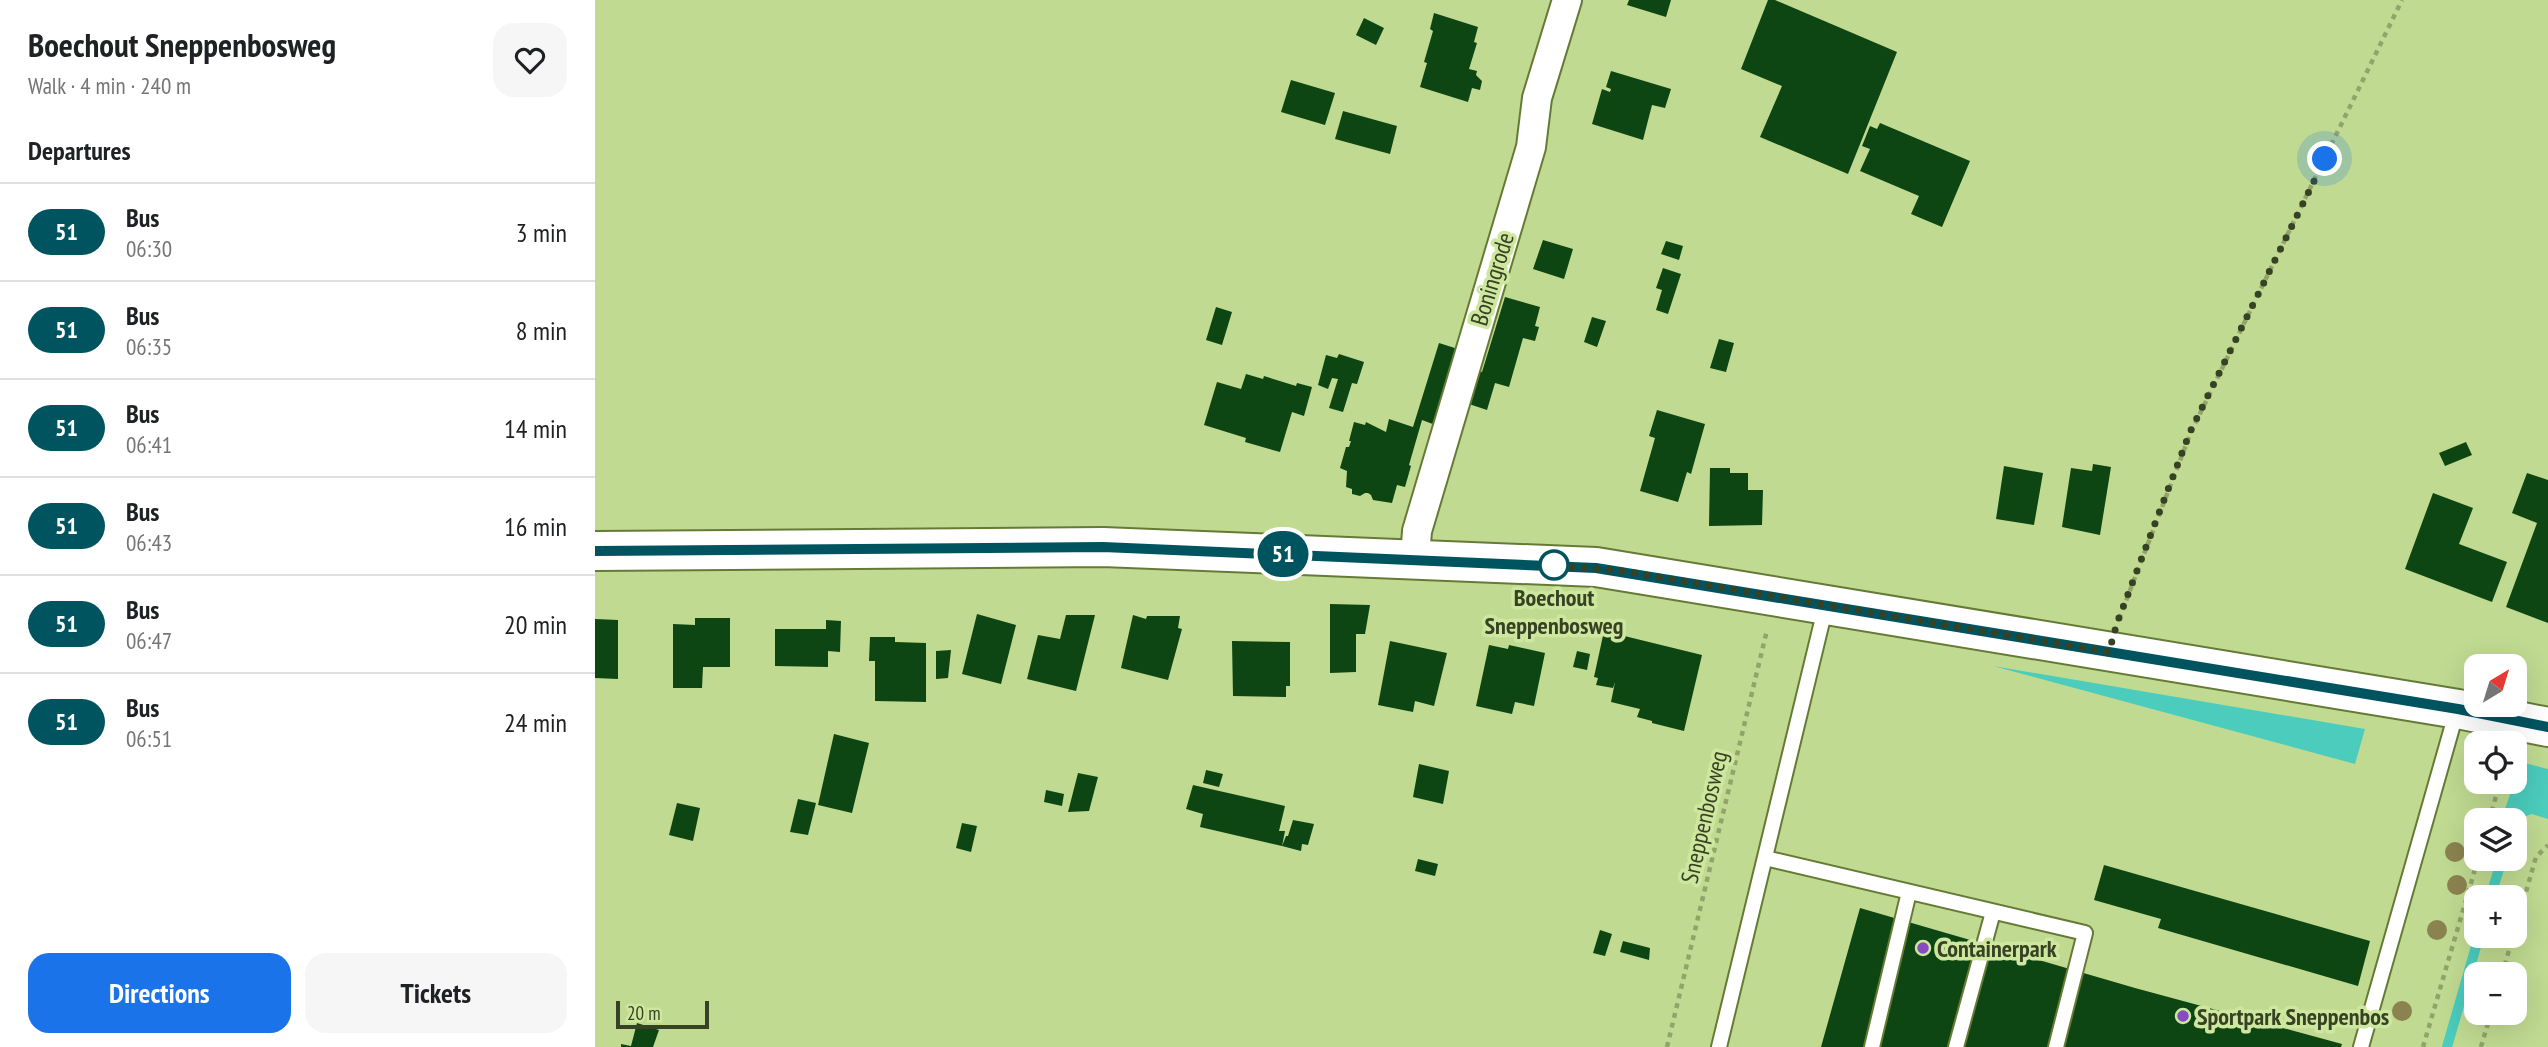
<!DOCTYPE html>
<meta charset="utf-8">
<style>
body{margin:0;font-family:"PT Sans Narrow",sans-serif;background:#f6f6f6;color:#202124;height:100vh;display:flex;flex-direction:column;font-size:26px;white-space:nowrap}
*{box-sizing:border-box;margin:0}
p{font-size:23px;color:#757577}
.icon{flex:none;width:38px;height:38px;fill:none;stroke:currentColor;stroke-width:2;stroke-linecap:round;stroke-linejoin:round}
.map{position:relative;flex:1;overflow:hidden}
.sheet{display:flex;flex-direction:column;background:#fff;width:595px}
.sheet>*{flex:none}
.badge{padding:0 14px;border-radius:23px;font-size:24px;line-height:46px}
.needle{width:46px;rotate:38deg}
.fabs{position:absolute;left:1869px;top:654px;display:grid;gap:14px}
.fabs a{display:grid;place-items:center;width:63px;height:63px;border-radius:14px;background:#fff;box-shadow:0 7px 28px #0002;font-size:35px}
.scale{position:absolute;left:21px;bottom:18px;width:93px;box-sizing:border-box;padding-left:7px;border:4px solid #374123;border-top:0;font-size:19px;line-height:24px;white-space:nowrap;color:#374123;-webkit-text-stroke:5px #cde79e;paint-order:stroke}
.you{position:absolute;width:35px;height:35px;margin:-18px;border:5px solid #fff;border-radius:50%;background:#1a73e8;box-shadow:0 0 0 10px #1a73e833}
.map>.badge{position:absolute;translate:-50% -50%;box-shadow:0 0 0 4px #fff}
h2{padding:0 28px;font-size:26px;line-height:63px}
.round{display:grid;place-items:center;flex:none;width:74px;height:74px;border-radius:21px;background:#f6f6f6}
.overview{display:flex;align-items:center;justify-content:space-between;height:119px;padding:0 28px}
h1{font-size:33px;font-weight:700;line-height:52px}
.cta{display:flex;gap:14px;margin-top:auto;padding:14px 28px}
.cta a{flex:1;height:80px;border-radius:21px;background:#1a73e8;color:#fff;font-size:28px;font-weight:700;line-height:80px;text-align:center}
.cta a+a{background:#f6f6f6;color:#202124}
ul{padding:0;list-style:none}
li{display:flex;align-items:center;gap:21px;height:98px;padding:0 28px;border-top:2px solid #e0e0e0}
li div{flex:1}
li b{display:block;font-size:26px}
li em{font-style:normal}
li .badge{min-width:77px;font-weight:700;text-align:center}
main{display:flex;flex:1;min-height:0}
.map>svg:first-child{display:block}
.water{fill:#4bccbd}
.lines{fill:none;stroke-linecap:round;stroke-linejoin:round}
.stream{stroke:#4bccbd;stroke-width:10}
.building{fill:#0d4612}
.lane-casing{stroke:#657b35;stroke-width:18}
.street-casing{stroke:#657b35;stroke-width:32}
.secondary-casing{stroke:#657b35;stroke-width:42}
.path{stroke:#91a56b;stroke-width:4.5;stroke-dasharray:5 5;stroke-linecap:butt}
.lane{stroke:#fff;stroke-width:14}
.street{stroke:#fff;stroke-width:28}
.secondary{stroke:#fff;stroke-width:38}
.tree{fill:#8b834f}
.line-casing{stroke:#fff;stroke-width:16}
.line{stroke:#005460;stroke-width:10}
.walk{stroke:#374123;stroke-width:7;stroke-dasharray:0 12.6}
.stop-dot{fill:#fff;stroke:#005460;stroke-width:3.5}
.poi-dot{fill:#874bc2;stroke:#cde79e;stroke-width:2.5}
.labels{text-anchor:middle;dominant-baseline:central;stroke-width:7;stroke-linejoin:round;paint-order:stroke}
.street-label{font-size:24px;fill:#374123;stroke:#cde79e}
.stop-label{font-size:24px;font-weight:bold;fill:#374123;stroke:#cde79e}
.poi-label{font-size:24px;font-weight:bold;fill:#374123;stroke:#cde79e;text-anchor:start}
</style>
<main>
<section class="sheet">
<div class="overview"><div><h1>Boechout Sneppenbosweg</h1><p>Walk · 4 min · 240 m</p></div><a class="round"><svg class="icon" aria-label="heart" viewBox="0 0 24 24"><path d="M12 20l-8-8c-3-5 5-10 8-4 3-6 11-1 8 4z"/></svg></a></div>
<h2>Departures</h2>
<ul>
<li><span class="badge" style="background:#005460;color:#fff">51</span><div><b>Bus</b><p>06:30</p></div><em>3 min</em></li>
<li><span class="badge" style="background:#005460;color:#fff">51</span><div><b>Bus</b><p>06:35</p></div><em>8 min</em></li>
<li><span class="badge" style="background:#005460;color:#fff">51</span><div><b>Bus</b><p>06:41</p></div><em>14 min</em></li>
<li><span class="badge" style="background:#005460;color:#fff">51</span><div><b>Bus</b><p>06:43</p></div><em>16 min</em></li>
<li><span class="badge" style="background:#005460;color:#fff">51</span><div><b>Bus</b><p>06:47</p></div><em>20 min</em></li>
<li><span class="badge" style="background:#005460;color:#fff">51</span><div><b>Bus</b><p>06:51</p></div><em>24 min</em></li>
</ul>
<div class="cta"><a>Directions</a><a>Tickets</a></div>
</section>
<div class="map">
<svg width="1953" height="1047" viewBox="0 0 1953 1047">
<rect width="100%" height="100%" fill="#c0da91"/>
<path class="water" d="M1398 666 1770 729 1760 764Z
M1926 762 1953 769V819L1937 814 1917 821 1910 809Z"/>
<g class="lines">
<path class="stream" d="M1895 898 1907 859
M1852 1047 1884 936"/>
</g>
<path class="building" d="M1034 0H1076L1071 17 1032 5Z
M1173 0H1180L1302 52 1253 174 1165 137 1187 86 1146 69Z
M839 13 883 27 879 42 882 43 874 69 882 71 881 75 887 81 885 90 877 88 873 102 825 87 832 63 829 62 838 31 835 29Z
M769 18 789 28 781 45 761 35Z
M1016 71 1076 89 1070 108 1057 105 1048 140 997 124 1007 89 1015 92 1016 89 1011 87Z
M696 80 740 93 730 125 686 112Z
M748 111 802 126 795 154 740 139Z
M1285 123 1375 161 1347 227 1316 214 1324 196 1265 171 1275 149 1267 146 1275 126 1282 129Z
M948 240 978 249 969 279 938 269Z
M1071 241 1088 246 1084 260 1066 254Z
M1068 268 1086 274 1073 314 1061 310 1067 290 1061 288Z
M910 297 945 307 940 326 944 327 940 341 928 338 914 387 900 383 892 410 871 403 881 370 887 372Z
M621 307 637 312 627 345 611 340Z
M997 317 1011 321 1002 347 989 342Z
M1124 339 1139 343 1131 372 1115 368Z
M844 343 866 350 843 426 827 420 814 465 816 466 810 487 802 485 797 503 778 500 776 495 773 493H770L765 496 757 494V489L751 487 752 471 745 468 751 447H754L756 441H754L759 422 770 425 771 422 791 432 794 419 818 427Z
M744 354 769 362 762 384 757 383 748 412 734 408 743 379 737 378 733 389 723 385 731 355 742 358Z
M651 374 668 379 669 376 701 386 702 383 717 387 709 416 697 412 685 452 650 442 651 438 609 425 622 382 646 389Z
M1062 410 1110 424 1096 474 1092 472 1083 502 1045 491 1060 438 1054 436Z
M1871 442 1877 455 1850 466 1844 453Z
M1498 464 1516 467 1505 535 1467 527 1476 468 1497 471Z
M1409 466 1448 473 1439 525 1401 519Z
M1115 468H1135V473H1153V490H1168L1167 525 1114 526Z
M1932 473 1953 480V623L1911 607 1942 523 1917 513Z
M1838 493 1878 508 1864 544 1912 562 1897 602 1810 569Z
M735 604 775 605 770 634H761V672L735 673Z
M382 614 421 625 406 684 367 674Z
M471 615H500L481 691 432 679 443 635 465 639Z
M538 615 551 619 552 616H585L583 628 587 629 573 680 526 668Z
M100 618H135V667H108L107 688H78V624L100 625Z
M0 619 23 620V679L0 678Z
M231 620 246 621 245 652 233 651V667L180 666V629H231Z
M1009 631 1107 655 1089 731 1057 723V721L1042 717 1045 709 1016 702 1020 682 1018 688 1001 685 1003 678 999 677Z
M275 637H300V642L331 643V702L280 701V661H274Z
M637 641 695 642V686H691V697L638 696Z
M795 641 852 653 839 706 820 701 818 712 783 705Z
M894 645 913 649 914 645 950 653 939 706 920 702 917 714 881 706Z
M356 650 353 678 341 679V651Z
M982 651 995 654 992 670 978 667Z
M239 734 274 743 257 813 223 805Z
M824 764 854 771 848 804 818 797Z
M611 770 628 774 624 787 608 783Z
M483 773 503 777 494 811 473 812Z
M598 785 690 806 684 831H690L687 846 605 827 608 814 591 809Z
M451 790 469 794 467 806 449 802Z
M203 799 221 803 213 835 195 832Z
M82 803 105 808 98 841 74 835Z
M698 820 719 824 713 845 707 844 706 851 687 846 691 836H693Z
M367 823 382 826 376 852 361 848Z
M823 859 843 864 840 876 820 871Z
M1509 865 1775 941 1763 986 1563 928 1566 919 1499 900Z
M1265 908 1540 988 1747 1044 1746 1047H1226Z
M1005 930 1017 934 1010 956 998 953Z
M1028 941 1055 948 1054 960 1025 952Z
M42 1023 64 1030 58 1047H26V1044L36 1046Z"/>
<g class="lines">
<defs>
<path id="lane" d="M1170 858 1490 933 1461 1047
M1124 1047 1231 605
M1277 1047 1314 892
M1361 1047 1398 912
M1766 1047 1862 710"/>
<path id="street" d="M820 558 822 531 936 147 942 98 972 0"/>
<path id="secondary" d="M0 551 508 547 1001 567 1863 709 1953 727"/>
</defs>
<use href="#lane" class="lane-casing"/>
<use href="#street" class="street-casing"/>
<use href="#secondary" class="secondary-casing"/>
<path class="path" d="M1524 619 1596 432 1807 0
M1894 821 1905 782
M1920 930 1941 857 1953 845
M1907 975 1918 936
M1072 1047 1172 630
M1828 1047 1883 859
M1886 1047 1896 1013"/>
<use href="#lane" class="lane"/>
<use href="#street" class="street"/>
<use href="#secondary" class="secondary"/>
</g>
<g class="tree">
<circle cx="1860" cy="852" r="10"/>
<circle cx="1862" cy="885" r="10"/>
<circle cx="1842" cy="930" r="10"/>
<circle cx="1807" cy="1011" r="10"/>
</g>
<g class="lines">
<defs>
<path id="line" d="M0 551 508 547 1001 568 1863 709 1953 727"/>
</defs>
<use href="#line" class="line-casing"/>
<use href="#line" class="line"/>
<path class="walk" d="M959 565H949L1027 571 1514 652 1522 623 1595 432 1730 159"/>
</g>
<circle class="stop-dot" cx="959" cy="565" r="14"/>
<g class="poi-dot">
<circle cx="1328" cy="948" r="7"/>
<circle cx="1588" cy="1016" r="7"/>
</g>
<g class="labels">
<g class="street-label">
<text transform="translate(897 279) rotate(-73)">Boningrode</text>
<text transform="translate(1109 817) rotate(-77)">Sneppenbosweg</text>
</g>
<g class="stop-label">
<text x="959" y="597">Boechout<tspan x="959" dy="28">Sneppenbosweg</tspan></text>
</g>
<g class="poi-label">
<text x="1342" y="948">Containerpark</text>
<text x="1602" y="1016">Sportpark Sneppenbos</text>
</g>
</g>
</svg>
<div class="fabs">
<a><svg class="needle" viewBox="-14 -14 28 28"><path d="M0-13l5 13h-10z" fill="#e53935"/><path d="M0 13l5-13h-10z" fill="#757577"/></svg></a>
<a><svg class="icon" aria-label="locate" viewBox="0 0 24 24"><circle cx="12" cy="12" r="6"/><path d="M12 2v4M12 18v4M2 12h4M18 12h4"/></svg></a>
<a><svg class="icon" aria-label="layers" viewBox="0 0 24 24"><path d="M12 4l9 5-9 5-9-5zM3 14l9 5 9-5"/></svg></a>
<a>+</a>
<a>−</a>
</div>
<div class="scale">20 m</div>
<div class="you" style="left:1730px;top:159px"></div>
<b class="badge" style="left:688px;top:554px;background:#005460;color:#fff">51</b>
</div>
</main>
